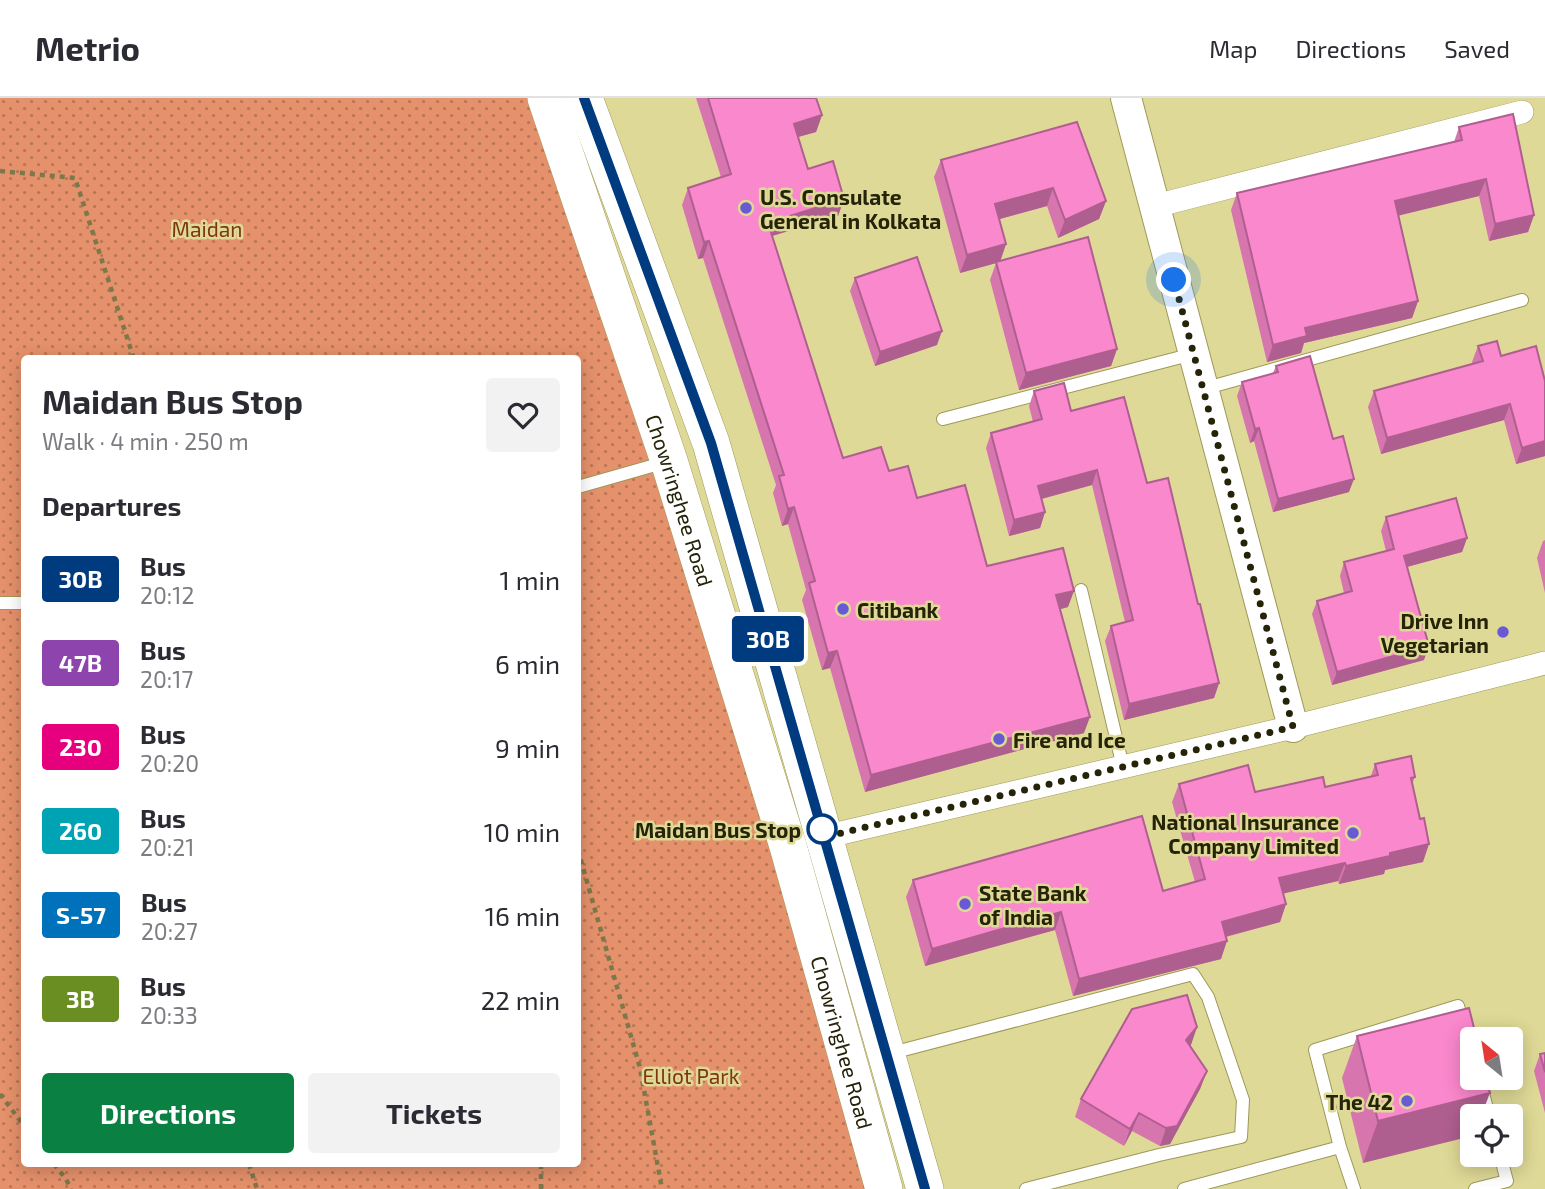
<!DOCTYPE html>
<meta charset="utf-8">
<style>
body{margin:0;font-family:"Exo 2",sans-serif;background:#f2f2f3;color:#2b2b33;height:100vh;display:flex;flex-direction:column;font-size:26px;white-space:nowrap}
*{box-sizing:border-box;margin:0}
p{font-size:23px;color:#7c7c81}
.icon{flex:none;width:38px;height:38px;fill:none;stroke:currentColor;stroke-width:2;stroke-linecap:round;stroke-linejoin:round}
.map{position:relative;flex:1;overflow:hidden}
.details{position:absolute;left:21px;top:257px;width:560px;height:812px;display:flex;flex-direction:column;background:#fff;border-radius:7px;box-shadow:0 4px 18px #0003}
.details>*{flex:none}
.badge{padding:0 14px;border-radius:5px;font-size:24px;line-height:46px}
.needle{width:46px;rotate:330deg}
.controls{position:absolute;left:1460px;top:929px;display:grid;gap:14px}
.controls a{display:grid;place-items:center;width:63px;height:63px;border-radius:7px;background:#fff;box-shadow:0 4px 18px #0003;font-size:35px}
.you{position:absolute;width:35px;height:35px;margin:-18px;border:5px solid #fff;border-radius:50%;background:#1a73e8;box-shadow:0 0 0 10px #1a73e833}
.map>.badge{position:absolute;translate:-50% -50%;box-shadow:0 0 0 4px #fff}
h2{padding:0 21px;font-size:26px;line-height:63px}
.round{display:grid;place-items:center;flex:none;width:74px;height:74px;border-radius:7px;background:#f2f2f3}
.overview{display:flex;align-items:center;justify-content:space-between;height:119px;padding:0 21px}
h1{font-size:33px;font-weight:700;line-height:52px}
.button{display:flex;gap:14px;margin-top:auto;padding:14px 21px}
.button a{flex:1;height:80px;border-radius:7px;background:#0b8043;color:#fff;font-size:28px;font-weight:700;line-height:80px;text-align:center}
.button a+a{background:#f2f2f3;color:#2b2b33}
ul{padding:0;list-style:none}
li{display:flex;align-items:center;gap:21px;height:84px;padding:0 21px}
li div{flex:1}
li b{display:block;font-size:26px}
li em{font-style:normal}
li .badge{min-width:77px;font-weight:700;text-align:center}
header{display:flex;align-items:center;gap:42px;box-sizing:border-box;height:98px;padding:0 35px;background:#fff;border-bottom:2px solid #e1e1e2}
header strong{font-size:33px}
nav{display:flex;gap:38px;margin-inline-start:auto;font-size:24px}
.map>svg:first-child{display:block}
.park{fill:url(#park-dots);fill-rule:evenodd}
.lines{fill:none;stroke-linecap:round;stroke-linejoin:round}
.service-casing{stroke:#9e9959;stroke-width:14}
.minor-casing{stroke:#9e9959;stroke-width:24}
.tertiary-casing{stroke:#9e9959;stroke-width:32}
.primary-casing{stroke:#9e9959;stroke-width:38}
.path{stroke:#7c784b;stroke-width:4.5;stroke-dasharray:5 5;stroke-linecap:butt}
.service{stroke:#fff;stroke-width:12}
.minor{stroke:#fff;stroke-width:23}
.tertiary{stroke:#fff;stroke-width:30}
.primary{stroke:#fff;stroke-width:37}
.wall{fill:#d775af}
.shaded-wall{fill:#af5f8f}
.building{fill:#fa88cc;stroke:#af5f8f;stroke-width:2}
.line-casing{stroke:#fff;stroke-width:16}
.line{stroke:#003b80;stroke-width:10}
.walk{stroke:#252308;stroke-width:7;stroke-dasharray:0 12.6}
.poi-dot{fill:#695ad4;stroke:#ded996;stroke-width:2.5}
.stop-dot{fill:#fff;stroke:#003b80;stroke-width:3.5}
.labels{text-anchor:middle;dominant-baseline:central;stroke-width:5;stroke-linejoin:round;paint-order:stroke}
.poi-label{font-size:21px;font-weight:bold;fill:#252308;stroke:#ded996;text-anchor:start}
.park-label{font-size:21px;fill:#7f350e;stroke:#ded996}
.street-label{font-size:21px;fill:#252308;stroke:#ded996}
.stop-label{font-size:21px;font-weight:bold;fill:#252308;stroke:#ded996;text-anchor:end}
</style>
<header>
<strong>Metrio</strong>
<nav><a>Map</a><a>Directions</a><a>Saved</a></nav>
</header>
<div class="map">
<svg width="1545" height="1091" viewBox="0 0 1545 1091">
<defs>
<pattern id="park-dots" width="8" height="8" patternUnits="userSpaceOnUse" patternTransform="scale(1.75)"><rect width="8" height="8" fill="#e5916b"/><path d="M2 2h.1M6 6h.1" fill="none" stroke="#b97656" stroke-width="1.8" stroke-linecap="round"/></pattern>
</defs>
<rect width="100%" height="100%" fill="#ded996"/>
<path class="park" d="M0 0H543L654 324 869 1091H0ZM24 261H578V1066H24Z"/>
<g class="lines">
<defs>
<path id="service" d="M1203 291 1522 202
M943 321 1193 256
M578 389 666 364
M1081 492 1123 669
M0 505H24
M888 956 1193 876 1208 899 1243 1002 1241 1039 1159 1057 1026 1091
M1479 980 1489 1018
M1184 1091 1340 1049
M1354 1091 1340 1049 1315 952 1458 908 1472 956
M1475 1091 1507 1083 1500 1057"/>
<path id="minor" d="M1155 108 1522 14
M824 739 1293 629 1545 565"/>
<path id="tertiary" d="M1126 0 1293 629"/>
<g id="primary">
<path id="s1" d="M546 0 669 363 788 748 884 1091"/>
<path d="M584 0 711 345 925 1091"/>
</g>
</defs>
<use href="#service" class="service-casing"/>
<use href="#minor" class="minor-casing"/>
<use href="#tertiary" class="tertiary-casing"/>
<use href="#primary" class="primary-casing"/>
<path class="path" d="M0 73 75 80 134 261
M578 752 640 970 662 1091
M0 996 24 1028
M54 1066 66 1081 71 1091
M249 1066 257 1091
M541 1066V1091"/>
<use href="#service" class="service"/>
<use href="#minor" class="minor"/>
<use href="#tertiary" class="tertiary"/>
<use href="#primary" class="primary"/>
</g>
<path class="wall" d="M696 0H816L822 17 816 34 798 39 808 71 844 101 838 118 772 138 843 360 889 373 987 468 1068 509 1060 511 1084 635 865 694 830 570 822 572 802 502 806 492 788 426 782 428 773 395 776 387 703 160 698 161 682 107 688 90 721 79Z
M1459 29 1534 117 1528 134 1489 143 1479 98 1398 117 1418 203 1412 220 1304 245 1301 255 1267 264 1231 112 1237 95 1454 44Z
M941 62 1106 103 1099 121 1058 140 1047 108 999 121 1006 146 1000 163 1117 251 1111 268 1019 292 990 182 996 165 960 175 934 79Z
M855 180 937 247 875 268 850 193Z
M1478 248 1501 258 1545 358 1516 366 1504 322 1381 356 1368 309 1374 293 1473 266 1472 264Z
M1276 268 1333 341 1349 394 1273 414 1254 343 1250 345 1237 298 1242 284 1273 275Z
M1034 293 1071 313 1147 385 1198 506 1219 585 1214 600 1124 622 1105 543 1111 528 1125 524 1092 387 1042 401 1045 414 1040 430 1009 438 986 350 991 335 1033 324 1029 308Z
M1386 419 1467 440 1462 454 1407 469 1424 562 1332 587 1312 516 1317 503 1344 495 1340 478 1344 464 1386 453 1381 433Z
M1545 442V495L1537 460 1543 443Z
M1375 666 1415 679 1412 686 1423 764 1385 772 1384 776 1339 786 1338 783 1283 795 1286 806 1280 824 1226 839 1221 861 1073 898 1055 832 925 868 906 799 913 782 1163 793 1195 784 1172 704 1179 686 1255 694 1325 689 1371 678Z
M1469 910 1363 1065 1342 980 1357 938Z
M1197 929 1190 948 1207 973 1200 991 1170 1046 1160 1048 1132 1033 1124 1048 1075 1019 1081 1001Z
M1545 955V1015L1534 973 1540 956Z"/>
<path class="shaded-wall" d="M822 17 816 34 787 42 794 26Z
M1486 81 1479 98 1389 120 1395 103Z
M1053 90 1047 108 989 124 995 106Z
M844 101 838 118 762 141 768 125Z
M1106 103 1099 121 1058 140 1065 122Z
M1534 117 1528 134 1489 143 1495 126Z
M709 143 703 160 698 161 704 144Z
M1006 146 1000 164 960 175 967 157Z
M1418 203 1412 220 1304 245 1301 255 1267 264 1273 247 1305 230Z
M942 233 937 247 875 268 880 254Z
M1117 251 1111 268 1019 292 1026 275Z
M1510 306 1504 322 1381 356 1387 340Z
M1259 330 1254 343 1250 345 1255 331Z
M1545 343V358L1516 366 1522 350Z
M1097 372 1092 387 1033 403 1038 388Z
M1354 381 1349 394 1273 414 1278 401Z
M794 409 788 426 782 428 788 411Z
M1045 414 1040 430 1009 438 1014 422Z
M1467 440 1462 454 1399 471 1404 458Z
M1074 493 1068 509 1050 514 1056 497Z
M1429 548 1424 562 1332 587 1337 574Z
M837 553 830 570 822 572 828 555Z
M1219 585 1214 600 1124 622 1129 606Z
M1090 619 1084 635 865 694 871 677Z
M1429 746 1423 764 1385 772 1384 776 1339 786 1346 768 1390 755Z
M1345 765 1338 783 1273 798 1279 780Z
M1286 806 1280 824 1216 841 1222 824Z
M1061 814 1055 832 925 868 932 851Z
M1227 843 1221 861 1073 898 1079 881Z
M1197 929 1191 947 1180 959 1186 942Z
M1207 973 1200 991 1170 1046 1160 1048 1166 1030Z
M1490 995 1481 1018H1472V1038L1363 1065 1378 1023Z
M1139 1015 1132 1033 1124 1048 1130 1031Z"/>
<path class="building" d="M708 0H816L822 17 794 26 808 71 833 63 844 101 768 125 843 360 881 349 889 373 908 368 917 400 965 387 987 468 1063 450 1074 493 1056 497 1090 619 871 677 837 553 828 555 809 485 815 483 794 409 788 411 779 378 784 377 709 143 704 144 688 90 731 76Z
M1513 16 1534 117 1495 126 1486 81 1395 103 1418 203 1305 230 1307 238 1273 247 1237 95 1462 42 1459 29Z
M1077 24 1106 103 1065 122 1053 90 995 106 1006 146 967 157 941 62Z
M1088 139 1117 251 1026 275 996 164Z
M917 159 942 233 880 254 855 180Z
M1497 243 1501 258 1536 248 1545 283V343L1522 350 1510 306 1387 340 1374 293 1483 263 1478 248Z
M1310 258 1333 341 1343 338 1354 381 1278 401 1259 330 1255 331 1242 284 1278 274 1276 268Z
M1064 285 1071 313 1124 299 1147 385 1168 380 1198 506H1200L1219 585 1129 606 1111 528 1133 522 1097 372 1038 388 1045 414 1014 422 991 335 1042 321 1034 293Z
M1456 400 1467 440 1404 458 1429 548 1337 574 1317 503 1352 493 1344 464 1394 451 1386 419Z
M1411 658 1415 679 1411 680 1420 721 1424 720 1429 746 1390 755V758L1346 768 1345 765 1279 780 1286 806 1222 824 1227 843 1079 881 1061 814 932 851 913 782 1142 718 1163 793 1205 781 1179 686 1248 667 1255 694 1323 679 1325 689 1378 677 1375 666Z
M1187 897 1197 929 1186 942 1207 973 1177 1028 1166 1030 1139 1015 1130 1031 1081 1001 1132 911Z
M1469 910 1477 942H1472V980H1486L1490 995 1378 1023 1357 938Z
M1545 955V974L1540 956Z"/>
<g class="lines">
<defs>
<path id="line" d="M584 0 711 345 925 1091"/>
</defs>
<use href="#line" class="line-casing"/>
<use href="#line" class="line"/>
<path class="walk" d="M822 731 824 739 1293 629 1174 182"/>
</g>
<g class="poi-dot">
<circle cx="746" cy="110" r="7"/>
<circle cx="843" cy="511" r="7"/>
<circle cx="1503" cy="534" r="7"/>
<circle cx="999" cy="641" r="7"/>
<circle cx="1353" cy="735" r="7"/>
<circle cx="965" cy="806" r="7"/>
<circle cx="1407" cy="1003" r="7"/>
</g>
<circle class="stop-dot" cx="822" cy="731" r="14"/>
<g class="labels">
<g class="poi-label">
<text x="760" y="98">U.S. Consulate<tspan x="760" dy="24">General in Kolkata</tspan></text>
<text x="857" y="511">Citibank</text>
<text x="1489" y="522" text-anchor="end">Drive Inn<tspan x="1489" dy="24">Vegetarian</tspan></text>
<text x="1013" y="641">Fire and Ice</text>
<text x="1339" y="723" text-anchor="end">National Insurance<tspan x="1339" dy="24">Company Limited</tspan></text>
<text x="979" y="794">State Bank<tspan x="979" dy="24">of India</tspan></text>
<text x="1393" y="1003" text-anchor="end">The 42</text>
</g>
<g class="park-label">
<text x="207" y="130">Maidan</text>
<text x="691" y="977">Elliot Park</text>
</g>
<g class="street-label">
<text stroke="none"><textPath href="#s1" startOffset="424">Chowringhee Road</textPath></text>
<text stroke="none"><textPath href="#s1" startOffset="990">Chowringhee Road</textPath></text>
</g>
<g class="stop-label">
<text x="801" y="731">Maidan Bus Stop</text>
</g>
</g>
</svg>
<div class="controls">
<a><svg class="needle" viewBox="-14 -14 28 28"><path d="M0-13l5 13h-10z" fill="#e53935"/><path d="M0 13l5-13h-10z" fill="#7c7c81"/></svg></a>
<a><svg class="icon" aria-label="locate" viewBox="0 0 24 24"><circle cx="12" cy="12" r="6"/><path d="M12 2v4M12 18v4M2 12h4M18 12h4"/></svg></a>
</div>
<div class="you" style="left:1174px;top:182px"></div>
<b class="badge" style="left:768px;top:541px;background:#003b80;color:#fff">30B</b>
<section class="details">
<div class="overview"><div><h1>Maidan Bus Stop</h1><p>Walk · 4 min · 250 m</p></div><a class="round"><svg class="icon" aria-label="heart" viewBox="0 0 24 24"><path d="M12 20l-8-8c-3-5 5-10 8-4 3-6 11-1 8 4z"/></svg></a></div>
<h2>Departures</h2>
<ul>
<li><span class="badge" style="background:#003b80;color:#fff">30B</span><div><b>Bus</b><p>20:12</p></div><em>1 min</em></li>
<li><span class="badge" style="background:#8e44ad;color:#fff">47B</span><div><b>Bus</b><p>20:17</p></div><em>6 min</em></li>
<li><span class="badge" style="background:#e6007e;color:#fff">230</span><div><b>Bus</b><p>20:20</p></div><em>9 min</em></li>
<li><span class="badge" style="background:#00a3b4;color:#fff">260</span><div><b>Bus</b><p>20:21</p></div><em>10 min</em></li>
<li><span class="badge" style="background:#0072bc;color:#fff">S-57</span><div><b>Bus</b><p>20:27</p></div><em>16 min</em></li>
<li><span class="badge" style="background:#6b8e23;color:#fff">3B</span><div><b>Bus</b><p>20:33</p></div><em>22 min</em></li>
</ul>
<div class="button"><a>Directions</a><a>Tickets</a></div>
</section>
</div>
